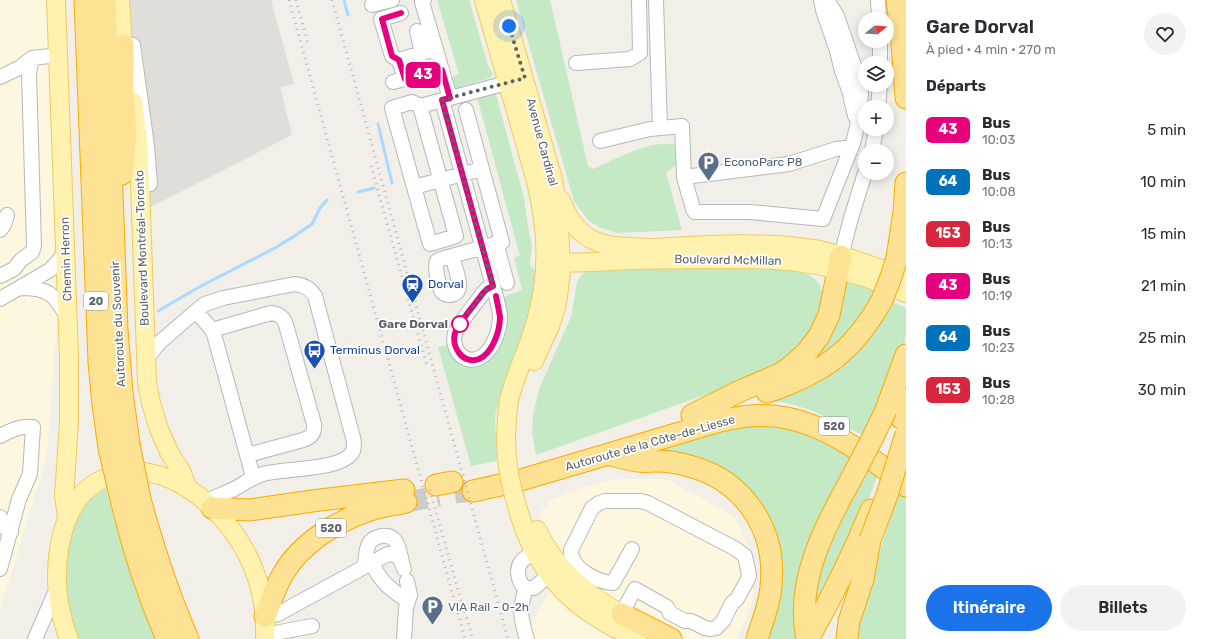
<!DOCTYPE html>
<html lang="fr">
<meta charset="utf-8">
<style>
body{margin:0;font-family:Rubik,sans-serif;background:#f2f2f3;color:#2b2b33;height:100vh;display:flex;flex-direction:column;font-size:15px;white-space:nowrap}
*{box-sizing:border-box;margin:0}
p{font-size:13px;color:#7c7c81}
.icon{flex:none;width:22px;height:22px;fill:none;stroke:currentColor;stroke-width:2;stroke-linecap:round;stroke-linejoin:round}
.map{position:relative;flex:1;overflow:hidden}
.side{display:flex;flex-direction:column;background:#fff;width:300px}
.side>*{flex:none}
.badge{padding:0 8px;border-radius:6px;font-size:14px;line-height:26px}
.needle{width:26px;rotate:73deg}
.buttons{position:absolute;left:858px;top:12px;display:grid;gap:8px}
.buttons a{display:grid;place-items:center;width:36px;height:36px;border-radius:50%;background:#fff;box-shadow:0 2px 10px #0003;font-size:20px}
.you{position:absolute;width:20px;height:20px;margin:-10px;border:3px solid #fff;border-radius:50%;background:#1a73e8;box-shadow:0 0 0 6px #1a73e833}
.map>.badge{position:absolute;translate:-50% -50%;box-shadow:0 0 0 2px #fff}
h2{padding:0 20px;font-size:15px;line-height:36px}
.round{display:grid;place-items:center;flex:none;width:42px;height:42px;border-radius:21px;background:#f2f2f3}
.summary{display:flex;align-items:center;justify-content:space-between;height:68px;padding:0 20px}
h1{font-size:19px;font-weight:600;line-height:30px}
.action{display:flex;gap:8px;margin-top:auto;padding:8px 20px}
.action a{flex:1;height:46px;border-radius:24px;background:#1a73e8;color:#fff;font-size:16px;font-weight:600;line-height:46px;text-align:center}
.action a+a{background:#f2f2f3;color:#2b2b33}
ul{padding:0;list-style:none}
li{display:flex;align-items:center;gap:12px;height:52px;padding:0 20px}
li div{flex:1}
li b{display:block;font-size:15px}
li em{font-style:normal}
li .badge{min-width:44px;font-weight:700;text-align:center}
main{display:flex;flex:1;min-height:0}
.map>svg:first-child{display:block}
.commercial{fill:#fef7e0}
.industrial{fill:#e0deda}
.green{fill:#c5e8c5}
.lines{fill:none;stroke-linecap:round;stroke-linejoin:round}
.stream{stroke:#aadaff;stroke-width:3}
.highway-tunnel{stroke:#ccccc8;stroke-width:21;stroke-dasharray:21 10;stroke-linecap:butt}
.minor-casing{stroke:#b5b8bc;stroke-width:16}
.major-casing{stroke:#f2c960;stroke-width:20}
.highway-casing{stroke:#f9ab00;stroke-width:23}
.minor{stroke:#fff;stroke-width:14}
.major{stroke:#fff2af;stroke-width:18}
.highway{stroke:#fde293;stroke-width:21}
.rail{stroke:#b6b7b8;stroke-width:3;stroke-dasharray:1 5;stroke-linecap:butt}
.major-bridge-casing{stroke:#f2c960;stroke-width:20;stroke-linecap:butt}
.highway-bridge-casing{stroke:#f9ab00;stroke-width:23;stroke-linecap:butt}
.major-bridge{stroke:#fff2af;stroke-width:18}
.highway-bridge{stroke:#fde293;stroke-width:21}
.line-casing{stroke:#fff;stroke-width:9}
.line{stroke:#e6007e;stroke-width:6}
.walk{stroke:#5f6368;stroke-width:4;stroke-dasharray:0 7.2}
.stop-dot{fill:#fff;stroke:#e6007e;stroke-width:2}
.labels{text-anchor:middle;dominant-baseline:central;stroke-width:3.5;stroke-linejoin:round;paint-order:stroke}
.shield{fill:#fff;stroke:#8f9295;stroke-width:1}
.shield-label{font-size:11px;font-weight:bold;fill:#5f6368}
.street-label{font-size:12px;fill:#5f6368;stroke:#fff}
.service-label{font-size:12px;fill:#4e5e75;stroke:#fff;text-anchor:start}
.transit-label{font-size:12px;fill:#164399;stroke:#fff;text-anchor:start}
.stop-label{font-size:12px;font-weight:bold;fill:#5f6368;stroke:#fff;text-anchor:end}
</style>
<main>
<div class="map">
<svg width="906" height="639" viewBox="0 0 906 639">
<rect width="100%" height="100%" fill="#f1efe8"/>
<path class="commercial" d="M0 0H46L56 240 57 320 47 456 0 610Z
M618 479H667L733 516 737 522 750 551 753 564 754 583 753 592 751 606 744 623 736 639H688L641 616 638 611 606 595 570 565 551 537 542 523 539 514 553 499 597 483Z
M550 591 559 600 578 616 596 629 597 631 613 639H532L529 629Z"/>
<path class="industrial" d="M127 0H271L294 84 280 87 292 135 151 207H148Z"/>
<path class="green" d="M437 0H469L488 65 493 74 490 78 456 88 453 85 452 77 459 74Z
M516 0H550L588 166 593 169C618 158 646 141 674 144L677 164 666 173 682 230 617 233 599 227 588 220 574 201Z
M495 91 524 198 529 233 532 246 530 265 535 270 534 282 531 305 527 322 504 382 495 416 497 461 471 466 438 347 449 345 480 363 501 298 522 290 514 257 520 256 477 97Z
M678 267 790 269 803 271 815 279 820 285 825 305 811 337 776 366 733 385 536 455 532 433 533 415 539 389 571 317 577 282 582 274 590 270Z
M846 280 881 286 855 328 808 369Z
M891 302 906 308V336L901 355 867 437 811 410 787 403 769 401Z
M730 422 793 425 856 455 821 527 804 639H765L761 510 653 453 652 449Z
M865 461 879 472 858 527 808 618 810 592Z
M106 488C119 539 134 590 155 639H79C62 602 59 542 83 508 89 500 98 494 106 488Z
M899 490 906 497V639H852Z"/>
<g class="lines">
<path class="stream" d="M344 0 348 15
M378 124 392 183
M358 192 374 188
M158 311 201 286 275 248 296 235 312 224 320 208 327 200"/>
<path class="highway-tunnel" d="M455 493 473 491
M406 502 439 496"/>
<defs>
<path id="minor" d="M424 0 422 2 450 98
M656 0 660 128
M821 0 823 10 837 51 842 71 849 90 855 116
M878 0 879 19
M372 5 392 0
M401 13 381 19 392 56 399 60 405 79
M417 31 422 53
M880 41V63
M133 45 147 146 150 184H140
M399 60 436 49
M576 63 630 59 640 53 639 0
M0 77 19 68 32 58 59 55
M393 82 442 69
M442 100 493 286C496 296 499 306 500 316 500 330 493 352 479 358 463 365 451 348 455 333 459 323 476 303 483 293L487 289 493 286
M878 107 880 85
M466 110 502 242 496 243 507 283
M600 141 650 129 682 126 684 177 693 209 695 212H750L823 219 853 143 857 127 860 107 861 92 860 83 837 16 827 0
M872 151 876 129
M482 169C459 175 437 181 414 187L430 244 456 236 420 106 518 80
M684 177 789 164 836 149 845 148 851 149
M414 187 392 108 412 102 420 106
M0 230 4 225 7 215
M452 256C454 264 460 279 459 287 459 290 457 293 454 294 450 296 445 295 442 292 439 287 434 266 437 261L441 259 491 245
M841 256 851 218 865 173
M0 276 14 269 21 260 32 252 34 246 29 73 32 58
M20 288C49 288 53 293 68 318
M0 299 50 270 61 258 66 248
M196 311 212 330 214 334 253 477
M212 330 271 313C280 314 284 318 286 325L314 424C315 433 312 437 303 440L248 455
M146 359 159 343 196 311 205 304 223 298 295 284C304 285 310 288 315 296L351 430C353 436 355 445 353 451 344 471 282 468 263 474 253 477 245 483 236 488 226 493 215 497 205 502
M0 436C12 430 19 426 33 427L30 474 19 499 0 569
M0 517 6 529 11 532
M534 551C524 559 515 563 519 578 520 582 522 586 526 588H534L549 575
M372 562C379 581 391 590 408 601
M364 566C367 558 365 549 370 542 373 538 377 537 381 536 398 533 399 550 402 562
M526 588C519 610 520 617 527 639
M265 616 278 614 388 554C398 553 401 560 404 569
M618 620 635 589 667 607 670 613 685 621H691L705 628 711 629 716 628 723 621 732 603 737 599 748 579 749 575 745 556 736 549 648 503 641 501H605L599 503 592 508 571 550C570 569 598 582 613 583L632 549
M265 635 312 626
M35 639 57 588
M404 639 406 608 410 595 407 581"/>
<path id="major" d="M56 0 69 356V423L64 496 67 517
M120 0 123 45 125 59
M484 0 536 181C548 232 550 277 534 328 527 352 515 375 509 400
M501 0 553 179 559 222 561 272 558 296 556 307 550 326 534 361
M133 102 138 141 140 184 147 383 151 403 159 429 169 452 181 471 188 489
M561 200C580 250 609 246 654 248
M655 248C708 245 761 241 813 249 823 250 833 254 843 256 864 263 885 270 906 278
M549 262C576 264 604 261 631 260 664 259 696 259 728 259 754 259 779 259 804 263 839 268 874 279 906 293
M513 492C517 505 520 518 525 531 539 567 565 599 599 619 611 627 624 632 637 639
M537 530C555 567 586 595 622 614
M69 639C57 609 54 575 60 544 65 517 77 491 103 479 164 450 230 512 252 565 262 588 266 614 265 639"/>
<path id="highway" d="M85 0 99 362 103 405 109 448
M105 0 117 330 122 392 129 444
M897 0 901 30 906 98
M122 174 126 137 123 92V45
M897 258 904 212 906 183
M767 392C823 373 853 352 882 300
M886 410 906 355
M692 415 738 392 780 374 790 367 807 352 819 336 829 315 841 256
M901 418 906 399
M611 455C620 457 629 460 638 461 644 462 650 461 656 461 667 461 679 463 689 466 744 480 777 530 771 586 770 604 762 622 757 639
M436 485 452 482
M473 491 514 482 720 421C741 416 764 413 787 418 828 426 874 459 906 486
M140 499C153 547 168 593 188 639
M122 503C133 550 148 595 167 639
M212 508 249 510 312 501 404 490
M622 614 671 639
M265 616C271 602 275 587 283 574 301 543 337 521 370 510 382 506 394 505 406 502
M807 639C794 576 830 519 858 466
M808 639C832 597 853 555 871 510
M847 639 849 621 863 579 870 540"/>
</defs>
<use href="#minor" class="minor-casing"/>
<use href="#major" class="major-casing"/>
<use href="#highway" class="highway-casing"/>
<use href="#minor" class="minor"/>
<use href="#major" class="major"/>
<use href="#highway" class="highway"/>
<path class="rail" d="M289 0 465 639
M296 0 308 44
M332 0 508 639
M371 166 427 366
M430 490 464 611
M463 606 473 639"/>
<defs>
<path id="major-bridge" d="M509 400C504 432 505 461 513 492"/>
<path id="highway-bridge" d="M882 300 891 277 897 258
M129 444 140 499
M109 448 122 503
M858 466 873 437 886 410
M870 540 887 495 906 434"/>
</defs>
<use href="#major-bridge" class="major-bridge-casing"/>
<use href="#highway-bridge" class="highway-bridge-casing"/>
<use href="#major-bridge" class="major-bridge"/>
<use href="#highway-bridge" class="highway-bridge"/>
</g>
<g class="lines">
<defs>
<path id="line" d="M401 13 382 19 392 56 399 60 405 79 442 70 450 98 442 100 493 286 487 289 483 293C476 303 459 322 455 333 451 347 463 365 479 359 493 353 500 330 500 317 499 310 497 302 496 296"/>
</defs>
<use href="#line" class="line-casing"/>
<use href="#line" class="line"/>
<path class="walk" d="M460 324 483 293 487 289 493 286 442 100 525 78 509 26"/>
</g>
<defs>
<symbol id="parking-pin" viewBox="-11 -11 22 30"><path d="M0 17L-7.5 6A9.5 9.5 0 1 1 7.5 6Z" fill="#5c6f8a" stroke="#fff"/><path d="M-3.5-5.5H1a3.5 3.5 0 0 1 0 7H-1V5.5H-3.5ZM-1-3.4V-.6H.8a1.4 1.4 0 0 0 0-2.8Z" fill="#fff"/></symbol>
<symbol id="station-pin" viewBox="-11 -11 22 30"><path d="M0 17L-7.5 6A9.5 9.5 0 1 1 7.5 6Z" fill="#1a4fb4" stroke="#fff"/><path d="M-3-6H3Q5-6 5-4V2Q5 4 3 4L4.5 6H3L1.5 4h-3L-3 6H-4.5L-3 4Q-5 4-5 2V-4Q-5-6-3-6ZM-3.5-4v3h7v-3ZM-3.5 1v1.5H-2V1ZM2 1v1.5H3.5V1Z" fill="#fff"/></symbol>
<symbol id="bus-pin" viewBox="-11 -11 22 30"><path d="M0 17L-7.5 6A9.5 9.5 0 1 1 7.5 6Z" fill="#1a4fb4" stroke="#fff"/><path d="M-5-6H5V4H4V6H2V4H-2V6H-4V4H-5ZM-3.5-4V0h7V-4ZM-3.5 1.2v1.5H-2V1.2ZM2 1.2v1.5H3.5V1.2Z" fill="#fff"/></symbol>
</defs>
<g fill-rule="evenodd">
<use href="#parking-pin" x="696" y="150" width="25" height="34"/>
<use href="#station-pin" x="400" y="272" width="25" height="34"/>
<use href="#bus-pin" x="302" y="338" width="25" height="34"/>
<use href="#parking-pin" x="420" y="594" width="25" height="34"/>
</g>
<circle class="stop-dot" cx="460" cy="324" r="8"/>
<g class="labels">
<g class="shield">
<rect x="84" y="292" width="24" height="18" rx="3"/>
<rect x="819" y="417" width="30" height="18" rx="3"/>
<rect x="316" y="519" width="30" height="18" rx="3"/>
</g>
<g class="shield-label">
<text x="96" y="301">20</text>
<text x="834" y="426">520</text>
<text x="331" y="528">520</text>
</g>
<g class="street-label">
<text transform="translate(542 142) rotate(75)">Avenue Cardinal</text>
<text transform="translate(142 248) rotate(-92)">Boulevard Montréal-Toronto</text>
<text transform="translate(66 259) rotate(-92)">Chemin Herron</text>
<text transform="translate(728 260) rotate(1)">Boulevard McMillan</text>
<text transform="translate(118 324) rotate(-93)">Autoroute du Souvenir</text>
<text transform="translate(650 443) rotate(-16)">Autoroute de la Côte-de-Liesse</text>
</g>
<g class="service-label">
<text x="724" y="162">EconoParc P8</text>
<text x="448" y="607">VIA Rail - 0-2h</text>
</g>
<g class="transit-label">
<text x="428" y="284">Dorval</text>
<text x="330" y="350">Terminus Dorval</text>
</g>
<g class="stop-label">
<text x="448" y="324">Gare Dorval</text>
</g>
</g>
</svg>
<div class="buttons">
<a><svg class="needle" viewBox="-14 -14 28 28"><path d="M0-13l5 13h-10z" fill="#e53935"/><path d="M0 13l5-13h-10z" fill="#7c7c81"/></svg></a>
<a><svg class="icon" aria-label="layers" viewBox="0 0 24 24"><path d="M12 4l9 5-9 5-9-5zM3 14l9 5 9-5"/></svg></a>
<a>+</a>
<a>−</a>
</div>
<div class="you" style="left:509px;top:26px"></div>
<b class="badge" style="left:423px;top:75px;background:#e6007e;color:#fff">43</b>
</div>
<section class="side">
<div class="summary"><div><h1>Gare Dorval</h1><p>À pied · 4 min · 270 m</p></div><a class="round"><svg class="icon" aria-label="heart" viewBox="0 0 24 24"><path d="M12 20l-8-8c-3-5 5-10 8-4 3-6 11-1 8 4z"/></svg></a></div>
<h2>Départs</h2>
<ul>
<li><span class="badge" style="background:#e6007e;color:#fff">43</span><div><b>Bus</b><p>10:03</p></div><em>5 min</em></li>
<li><span class="badge" style="background:#0072bc;color:#fff">64</span><div><b>Bus</b><p>10:08</p></div><em>10 min</em></li>
<li><span class="badge" style="background:#d7263d;color:#fff">153</span><div><b>Bus</b><p>10:13</p></div><em>15 min</em></li>
<li><span class="badge" style="background:#e6007e;color:#fff">43</span><div><b>Bus</b><p>10:19</p></div><em>21 min</em></li>
<li><span class="badge" style="background:#0072bc;color:#fff">64</span><div><b>Bus</b><p>10:23</p></div><em>25 min</em></li>
<li><span class="badge" style="background:#d7263d;color:#fff">153</span><div><b>Bus</b><p>10:28</p></div><em>30 min</em></li>
</ul>
<div class="action"><a>Itinéraire</a><a>Billets</a></div>
</section>
</main>
